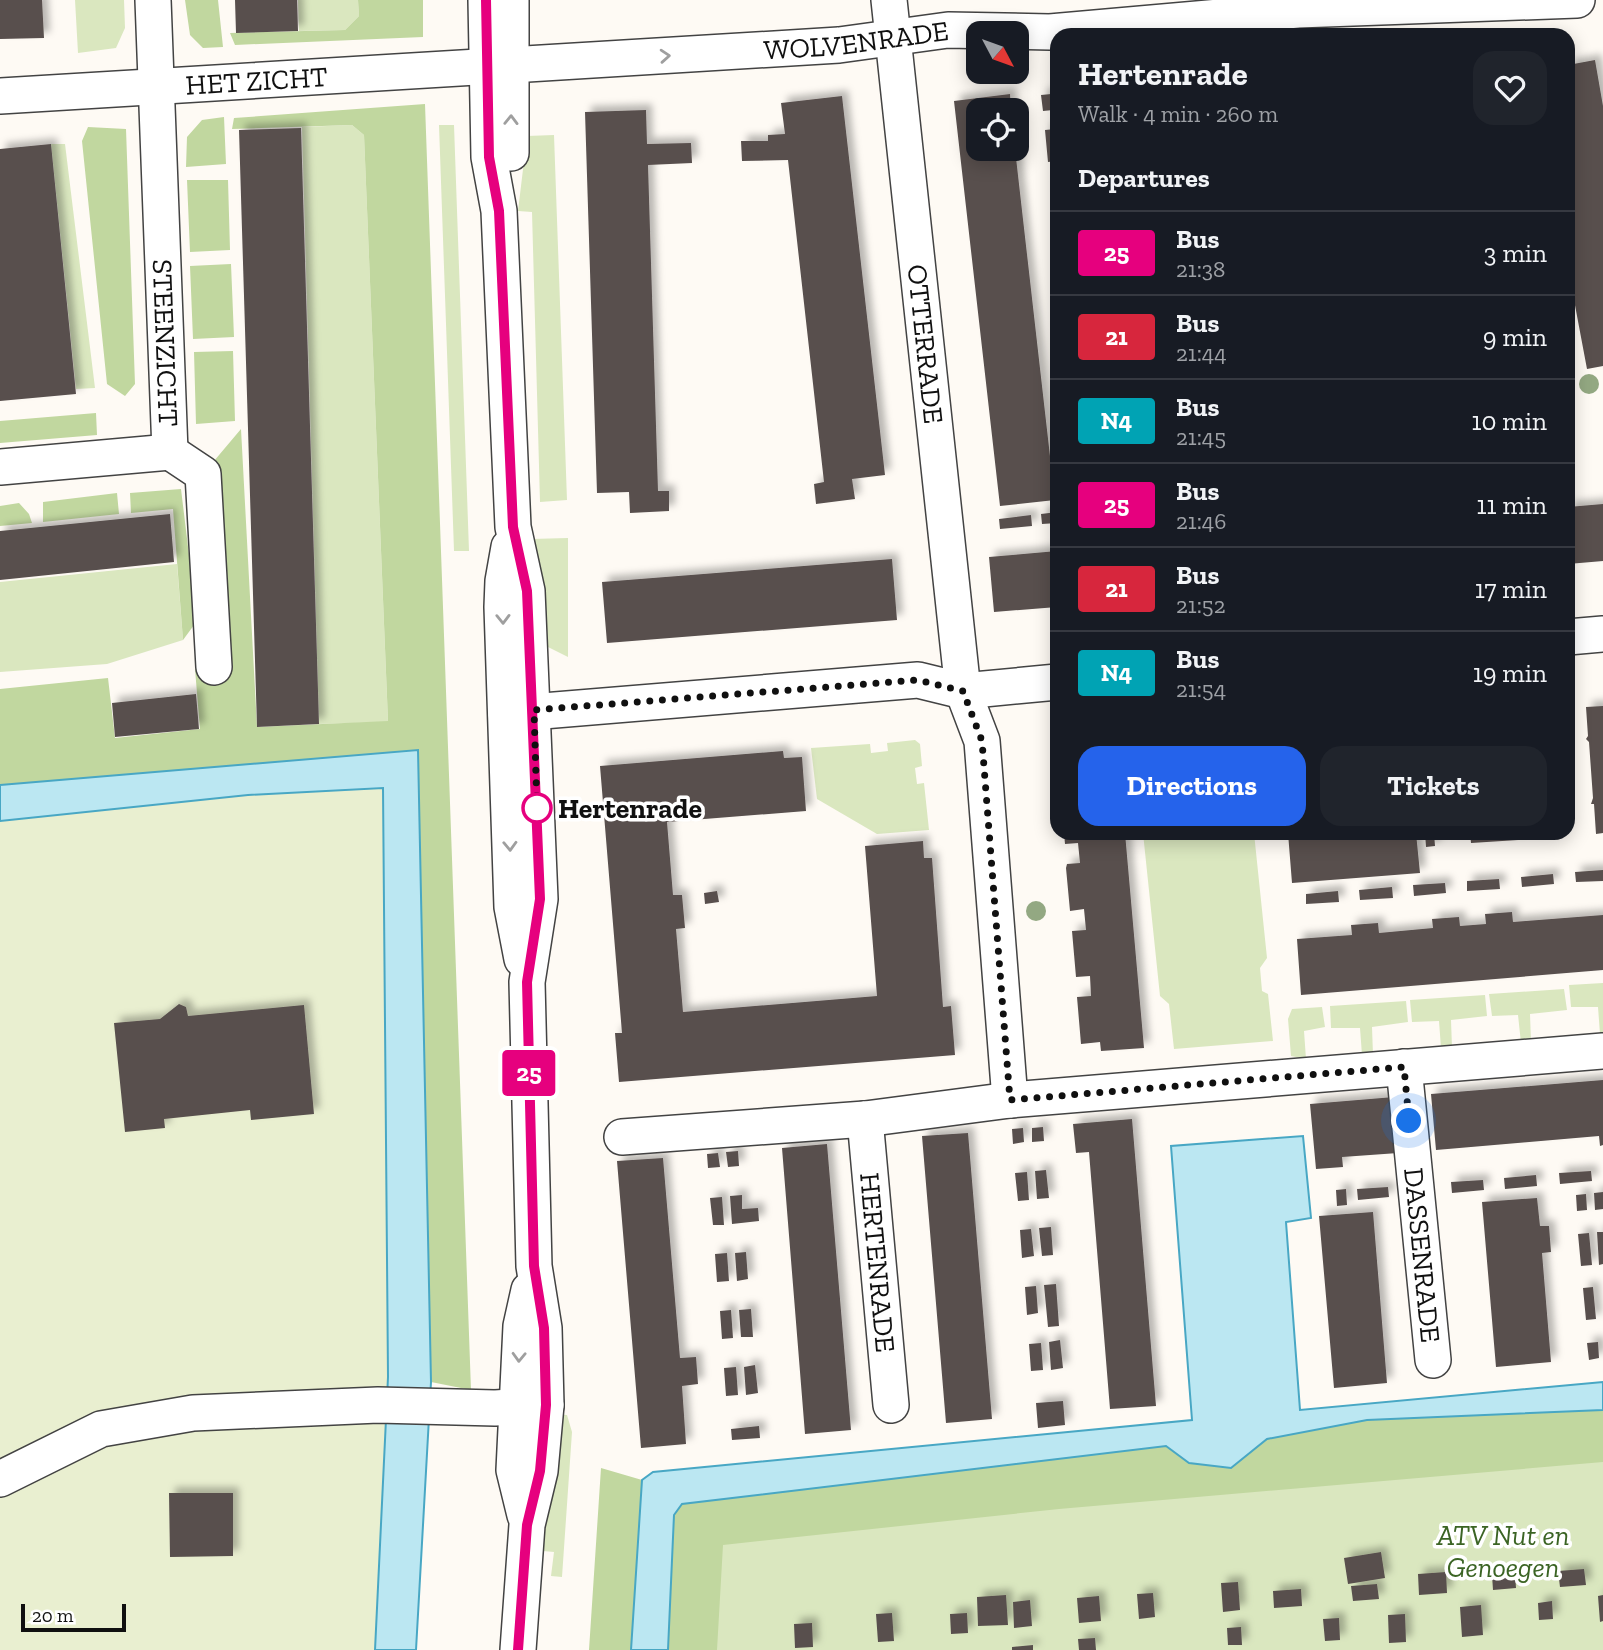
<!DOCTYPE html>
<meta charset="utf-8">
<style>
body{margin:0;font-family:"Zilla Slab",serif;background:#20242c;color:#f1f3f6;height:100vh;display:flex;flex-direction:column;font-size:26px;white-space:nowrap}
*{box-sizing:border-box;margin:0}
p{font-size:23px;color:#9ea1a6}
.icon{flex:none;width:38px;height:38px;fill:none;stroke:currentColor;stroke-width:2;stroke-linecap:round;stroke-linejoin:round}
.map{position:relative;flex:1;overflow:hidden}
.sheet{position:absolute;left:1050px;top:28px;width:525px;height:812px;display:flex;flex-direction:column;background:#171b24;border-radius:21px;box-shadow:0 4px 18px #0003}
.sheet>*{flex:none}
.badge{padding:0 14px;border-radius:5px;font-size:24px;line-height:46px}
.needle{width:46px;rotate:131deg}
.buttons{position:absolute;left:966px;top:21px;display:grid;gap:14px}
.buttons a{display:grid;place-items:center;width:63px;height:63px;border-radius:14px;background:#171b24;box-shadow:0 4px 18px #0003;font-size:35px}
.scale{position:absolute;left:21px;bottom:18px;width:105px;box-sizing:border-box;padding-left:7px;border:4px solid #101010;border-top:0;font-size:19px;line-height:24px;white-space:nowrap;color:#101010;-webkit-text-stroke:5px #fff;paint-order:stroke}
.you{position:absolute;width:35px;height:35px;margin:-18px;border:5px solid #fff;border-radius:50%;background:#1a73e8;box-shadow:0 0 0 10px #1a73e833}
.map>.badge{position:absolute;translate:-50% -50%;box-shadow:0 0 0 4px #fff}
h2{padding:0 28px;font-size:26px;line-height:63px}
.round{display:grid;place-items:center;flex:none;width:74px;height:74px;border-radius:21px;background:#20242c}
.summary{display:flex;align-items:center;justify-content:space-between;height:119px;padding:0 28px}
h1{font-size:33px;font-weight:800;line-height:52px}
.primary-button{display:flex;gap:14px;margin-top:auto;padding:14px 28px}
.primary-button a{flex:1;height:80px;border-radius:21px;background:#2563eb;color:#fff;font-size:28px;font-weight:800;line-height:80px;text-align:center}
.primary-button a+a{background:#20242c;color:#f1f3f6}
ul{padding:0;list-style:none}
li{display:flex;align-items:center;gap:21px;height:84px;padding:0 28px;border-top:2px solid #363941}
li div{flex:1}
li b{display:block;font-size:26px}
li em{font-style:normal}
li .badge{min-width:77px;font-weight:700;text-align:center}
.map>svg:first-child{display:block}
.green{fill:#dae7bf}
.forest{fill:#c1d79f}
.pitch{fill:#e9efd0}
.water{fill:#bbe7f2;stroke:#48a7c4;stroke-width:2}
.building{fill:#584f4d;filter:url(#shadow)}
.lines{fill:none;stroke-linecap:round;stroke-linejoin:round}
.minor-casing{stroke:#434343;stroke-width:38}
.minor{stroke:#fff;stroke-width:35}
.tree{fill:#93a882}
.oneway{stroke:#9f9f9f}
.line-casing{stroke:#fff;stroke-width:16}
.line{stroke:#e6007e;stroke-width:10}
.walk{stroke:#101010;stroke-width:7;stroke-dasharray:0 12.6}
.stop-dot{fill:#fff;stroke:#e6007e;stroke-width:3.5}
.labels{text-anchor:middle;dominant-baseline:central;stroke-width:7;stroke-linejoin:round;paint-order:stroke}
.street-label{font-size:28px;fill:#101010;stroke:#fff}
.stop-label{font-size:28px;font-weight:bold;fill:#101010;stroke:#fff;text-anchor:start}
.park-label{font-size:28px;font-style:italic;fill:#3b6424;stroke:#fff}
</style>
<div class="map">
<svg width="1603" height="1650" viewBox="0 0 1603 1650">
<defs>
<filter id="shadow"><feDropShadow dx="6" dy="-6" stdDeviation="3.5" flood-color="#0004"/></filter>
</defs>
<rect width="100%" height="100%" fill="#fefaf4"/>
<path class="green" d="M75 0H124L125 28 116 48 78 53Z
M298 0H358L359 16 345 30 299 31Z
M352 125 364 135 388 722 319 724 302 127Z
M439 125H454L469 551H454Z
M554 135 567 500 540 502 532 212 518 211 527 136Z
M51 144H65L95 388 76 389Z
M568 538V657L548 647 531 539Z
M177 564 183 640 107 664 0 672V582Z
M915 740 920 744 922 766 915 768 917 784 924 783 929 830 877 834 817 799 811 748 870 744 871 753 888 751 887 743Z
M1143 833H1254L1267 958 1260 968 1262 991 1268 994 1273 1041 1174 1049 1169 1004 1160 996Z
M1603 983V1034H1600L1598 1007H1571L1569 985Z
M1564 989 1567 1010 1530 1014 1531 1042 1521 1043 1518 1015 1492 1016 1489 994Z
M1485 995 1487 1016 1451 1020 1452 1048H1441L1439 1021 1412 1022 1410 1000Z
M1406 1001 1408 1022 1372 1027 1373 1055H1362L1360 1028H1331L1330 1006Z
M1322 1007 1325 1027 1304 1031 1306 1059 1291 1056 1288 1019 1292 1009Z
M555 1414 567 1415 572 1432 562 1577 551 1576 554 1552 543 1551Z
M1603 1443V1650H677L688 1512Z"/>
<path class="forest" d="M185 0H218L223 47 203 48 190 35Z
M358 0H423V37L235 45 230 33 345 30 359 16Z
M425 104 471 1390 431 1382 417 751 0 785V689L108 678 115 738 200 729 195 669 213 667 203 474 241 429 257 727 388 721 364 135 352 125 232 129 234 118Z
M224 117 226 164 186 167 187 137 202 120Z
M88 127 126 129 135 384 125 396 107 384 82 141Z
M187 180H228L230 250 190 252Z
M231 264 234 337 193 339 190 266Z
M233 351 235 421 196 424 194 352Z
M96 413 97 435 0 443V421Z
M181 489 197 621 183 640 173 509 131 513 130 493Z
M117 493 119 514 43 522V502Z
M19 503 29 514 32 523 0 526V506Z
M1603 1410V1462L1059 1509 723 1545 717 1650H668L674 1515 682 1504 1166 1446 1189 1463 1231 1468 1267 1439 1367 1420Z
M601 1468 642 1480 631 1650H589Z"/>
<path class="pitch" d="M383 788 388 1377 375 1650H0V821L248 795Z"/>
<path class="water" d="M418 750 431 1382 416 1650H375L388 1377 383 788 248 795 0 821V785Z
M1303 1136 1311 1218 1286 1222 1300 1410 1603 1382V1410L1367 1420 1267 1439 1231 1468 1189 1463 1166 1446 682 1504 674 1515 668 1650H631L642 1480 653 1472 1192 1420 1171 1146Z"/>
<path class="building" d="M0 0H42L44 38 0 39Z
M235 0H297L298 31 236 33Z
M1595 60 1603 106V366L1587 369 1568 268V65Z
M1010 94 1011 110H978V149H1015L1055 500 1000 506 954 101Z
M1051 94 1053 110 1043 111 1041 95Z
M842 96 885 475 852 479 855 499 816 504 814 484 824 482 788 160 742 161 741 141H768V135L785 134 781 103Z
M646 110 647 144 691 143 692 163 648 165 658 491H669V511L630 513 629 492 597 493 585 112Z
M301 128 319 724 257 727 239 130Z
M1055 129 1057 161 1048 162 1045 130Z
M51 144 76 394 0 401V149Z
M1057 183V215L1054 216 1050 184Z
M1603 504V561L1568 564V507Z
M1057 512V523L1042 524 1041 514Z
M170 514 174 562 0 580V531Z
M1031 515 1032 526 1000 529 999 519Z
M1057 551V607L994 612 989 557Z
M892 559 897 620 607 643 602 582Z
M196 694 199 729 115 737 112 703Z
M1603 706V833L1596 834 1594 804H1591L1593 798 1589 742 1586 739 1588 736 1586 707Z
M783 751 784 758 802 757 806 811 667 822 673 895H682L685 928 676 929 683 1012 877 996 865 846 923 841 924 858H932L943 1007 951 1006 955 1055 619 1082 615 1033H622L600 766Z
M1064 833H1125L1144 1048 1101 1051 1100 1042 1081 1044 1077 997 1091 996 1090 976 1076 977 1072 931 1086 930 1084 909 1070 911 1066 868 1067 864 1080 863 1078 843 1065 844Z
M1288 833H1416L1420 873 1292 883Z
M1425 833H1434L1435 846 1426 847Z
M1470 833H1518V840L1471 843Z
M1603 870V881L1576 882 1575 872Z
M1553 874 1554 884 1522 887 1521 877Z
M1499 879 1500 889 1467 891V881Z
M1445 883 1446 893 1414 896 1413 885Z
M1392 887 1393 898 1360 900 1359 890Z
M717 891 719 902 705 904 704 893Z
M1338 891 1339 902 1306 904V894Z
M1512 912 1513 922 1603 915V970L1301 995 1297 939 1352 935 1351 925 1378 923 1379 933 1433 928 1432 919 1459 917 1460 926 1486 924 1485 914Z
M179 1004 186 1007 188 1016 304 1005 314 1114 251 1120 250 1110 164 1119 165 1128 125 1132 114 1023 160 1019Z
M1603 1080V1145L1600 1146 1599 1136 1436 1150 1431 1094Z
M1394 1097 1398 1153 1342 1157 1343 1167 1316 1169 1310 1104Z
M1132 1119 1156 1406 1110 1409 1089 1152 1076 1153 1073 1124Z
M1043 1127 1044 1141 1032 1142V1128Z
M1023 1128 1024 1142 1013 1144 1012 1129Z
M968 1133 992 1419 946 1423 922 1136Z
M827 1144 851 1430 805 1434 782 1148Z
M738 1151 739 1166 728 1167 726 1152Z
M718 1153 720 1167 708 1168 707 1154Z
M663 1158 680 1358 696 1357 698 1384 682 1386 686 1444 641 1448 617 1161Z
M1046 1170 1049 1198 1037 1199 1035 1171Z
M1591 1171 1592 1181 1560 1184 1559 1173Z
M1027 1172 1029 1200 1018 1201 1015 1173Z
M1536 1175 1537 1186 1505 1189 1504 1178Z
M1483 1180 1484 1190 1452 1193 1451 1182Z
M1388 1187 1389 1197 1358 1200 1357 1189Z
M1346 1189 1347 1205 1337 1206 1336 1190Z
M1603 1192V1209L1595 1210 1594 1193Z
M1586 1194 1587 1210 1577 1211 1576 1195Z
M742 1195V1209L758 1208 759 1221 732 1224 730 1196Z
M722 1197 724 1225H713L710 1198Z
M1537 1198 1540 1226H1549L1551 1252 1542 1253 1551 1362 1496 1367 1482 1202Z
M1373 1212 1387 1383 1334 1388 1319 1216Z
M1051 1227 1053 1255 1042 1256 1039 1228Z
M1031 1229 1034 1256 1022 1258 1020 1230Z
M1597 1232H1603V1264L1599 1265Z
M1589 1233 1592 1265 1581 1266 1578 1234Z
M746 1252 748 1279 737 1281 735 1253Z
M727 1253 729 1281 717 1282 715 1254Z
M1056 1284 1059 1326 1048 1327 1044 1285Z
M1036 1286 1038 1313 1027 1315 1025 1287Z
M1593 1287 1596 1319 1586 1320 1583 1288Z
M751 1309 753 1337H741L739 1310Z
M731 1310 733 1338 722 1339 720 1311Z
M1060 1340 1063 1368 1051 1370 1049 1342Z
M1598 1342 1599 1358 1589 1360 1587 1343Z
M1041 1343 1043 1370 1031 1371 1029 1344Z
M755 1365 758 1393 746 1395 744 1367Z
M736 1367 738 1395 726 1396 724 1368Z
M1063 1401 1065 1425 1038 1428 1036 1403Z
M759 1426 760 1438 732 1440 731 1429Z
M169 1493H233V1556L170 1557Z
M1381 1552 1385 1578 1348 1584 1344 1558Z
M1584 1569 1586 1585 1560 1587 1558 1571Z
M1446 1572 1447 1593 1419 1595 1418 1574Z
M1515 1573 1516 1588 1493 1590 1492 1575Z
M1238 1582 1240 1610 1223 1612 1221 1583Z
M1377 1584 1379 1599 1353 1601 1351 1586Z
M1301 1589 1302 1606 1274 1608 1273 1591Z
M1153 1593 1155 1617 1139 1619 1137 1594Z
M1006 1595 1008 1625 978 1626 977 1597Z
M1603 1595V1621L1600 1622 1598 1596Z
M1099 1596 1101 1621 1079 1623 1077 1598Z
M1030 1600 1032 1626 1014 1628 1013 1602Z
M1552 1601 1553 1619 1539 1620 1538 1603Z
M1481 1605 1483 1635 1462 1637 1460 1607Z
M892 1613 894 1641 878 1642 876 1614Z
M967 1613 968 1633 951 1634 950 1614Z
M1405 1614 1406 1642 1389 1643 1388 1615Z
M1339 1618 1340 1640 1325 1641 1323 1619Z
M812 1623 813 1647 795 1648 794 1624Z
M1241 1627 1242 1645H1228L1227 1628Z
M1095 1638 1096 1650H1079L1078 1639Z
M1033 1645V1650H1012V1647Z"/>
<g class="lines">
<defs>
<g id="minor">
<path id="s1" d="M153 0 170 452"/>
<path d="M486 0 489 157 499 211 513 527 527 591 540 899 527 982 534 1266 544 1328 546 1405 540 1471 527 1525 518 1650"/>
<path id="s2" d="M889 0 963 691 982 741 1010 1100"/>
<path id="s3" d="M0 96 839 45 948 30 1050 32 1298 10 1577 0"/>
<path d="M511 153V0"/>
<path d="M170 452 203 474 214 667"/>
<path d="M0 467 170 452"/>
<path d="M509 547 503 581 502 607 512 907 522 959"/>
<path d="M1568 637 1603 634"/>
<path d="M506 714 918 680 963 691 1057 682"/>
<path id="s4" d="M1404 1067 1433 1360"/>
<path id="s5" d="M865 1119 891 1405"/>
<path d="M622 1137 865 1119 1010 1100 1603 1051"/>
<path d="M0 1479 101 1429 193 1413 378 1405 495 1408 546 1405"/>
<path d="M525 1515 514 1470 521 1326 529 1290"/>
</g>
</defs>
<use href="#minor" class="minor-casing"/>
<use href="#minor" class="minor"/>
</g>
<g class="tree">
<circle cx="1589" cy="384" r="10"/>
<circle cx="1036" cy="911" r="10"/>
</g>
<defs><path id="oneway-chevron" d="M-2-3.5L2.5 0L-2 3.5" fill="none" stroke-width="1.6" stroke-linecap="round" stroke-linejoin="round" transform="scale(1.75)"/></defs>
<g class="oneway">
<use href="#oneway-chevron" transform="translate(665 56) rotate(-4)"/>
<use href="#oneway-chevron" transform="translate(511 120) rotate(-89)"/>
<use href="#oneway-chevron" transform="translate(503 619) rotate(89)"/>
<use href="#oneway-chevron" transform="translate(510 846) rotate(88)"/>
<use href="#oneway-chevron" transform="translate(519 1357) rotate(92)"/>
</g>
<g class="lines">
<defs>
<path id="line" d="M486 0 489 157 499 211 513 527 527 591 540 899 527 982 534 1266 544 1328 546 1405 540 1471 527 1525 518 1650"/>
</defs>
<use href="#line" class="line-casing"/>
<use href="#line" class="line"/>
<path class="walk" d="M537 808 534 710 918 680 963 691 982 741 1010 1100 1404 1067 1409 1121"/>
</g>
<circle class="stop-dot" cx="537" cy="808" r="14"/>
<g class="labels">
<g class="street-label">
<text stroke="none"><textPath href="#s3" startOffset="858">WOLVENRADE</textPath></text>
<text stroke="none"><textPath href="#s3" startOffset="257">HET ZICHT</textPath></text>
<text stroke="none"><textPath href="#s1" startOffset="343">STEENZICHT</textPath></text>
<text stroke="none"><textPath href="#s2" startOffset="346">OTTERRADE</textPath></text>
<text stroke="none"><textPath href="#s4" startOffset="189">DASSENRADE</textPath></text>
<text stroke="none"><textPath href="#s5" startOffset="144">HERTENRADE</textPath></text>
</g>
<g class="stop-label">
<text x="558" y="808">Hertenrade</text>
</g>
<g class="park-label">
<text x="1503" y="1535">ATV Nut en<tspan x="1503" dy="32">Genoegen</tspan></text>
</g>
</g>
</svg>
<div class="buttons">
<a><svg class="needle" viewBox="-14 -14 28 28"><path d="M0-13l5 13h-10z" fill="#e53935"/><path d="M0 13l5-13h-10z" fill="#9ea1a6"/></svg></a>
<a><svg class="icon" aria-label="locate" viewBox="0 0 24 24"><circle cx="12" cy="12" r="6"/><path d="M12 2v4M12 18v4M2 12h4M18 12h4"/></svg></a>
</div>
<div class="scale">20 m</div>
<div class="you" style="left:1409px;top:1121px"></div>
<b class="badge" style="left:529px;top:1073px;background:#e6007e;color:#fff">25</b>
<section class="sheet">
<div class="summary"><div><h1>Hertenrade</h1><p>Walk · 4 min · 260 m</p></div><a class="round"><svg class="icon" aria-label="heart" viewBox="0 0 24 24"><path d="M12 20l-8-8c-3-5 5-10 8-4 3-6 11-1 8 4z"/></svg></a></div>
<h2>Departures</h2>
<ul>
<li><span class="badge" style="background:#e6007e;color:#fff">25</span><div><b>Bus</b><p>21:38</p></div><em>3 min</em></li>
<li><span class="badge" style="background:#d7263d;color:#fff">21</span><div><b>Bus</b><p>21:44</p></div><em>9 min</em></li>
<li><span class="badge" style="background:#00a3b4;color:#fff">N4</span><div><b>Bus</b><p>21:45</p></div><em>10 min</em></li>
<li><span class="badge" style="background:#e6007e;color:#fff">25</span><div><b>Bus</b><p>21:46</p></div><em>11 min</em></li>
<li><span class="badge" style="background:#d7263d;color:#fff">21</span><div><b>Bus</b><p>21:52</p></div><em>17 min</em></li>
<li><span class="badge" style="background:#00a3b4;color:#fff">N4</span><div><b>Bus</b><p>21:54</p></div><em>19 min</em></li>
</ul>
<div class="primary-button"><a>Directions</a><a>Tickets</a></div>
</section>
</div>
